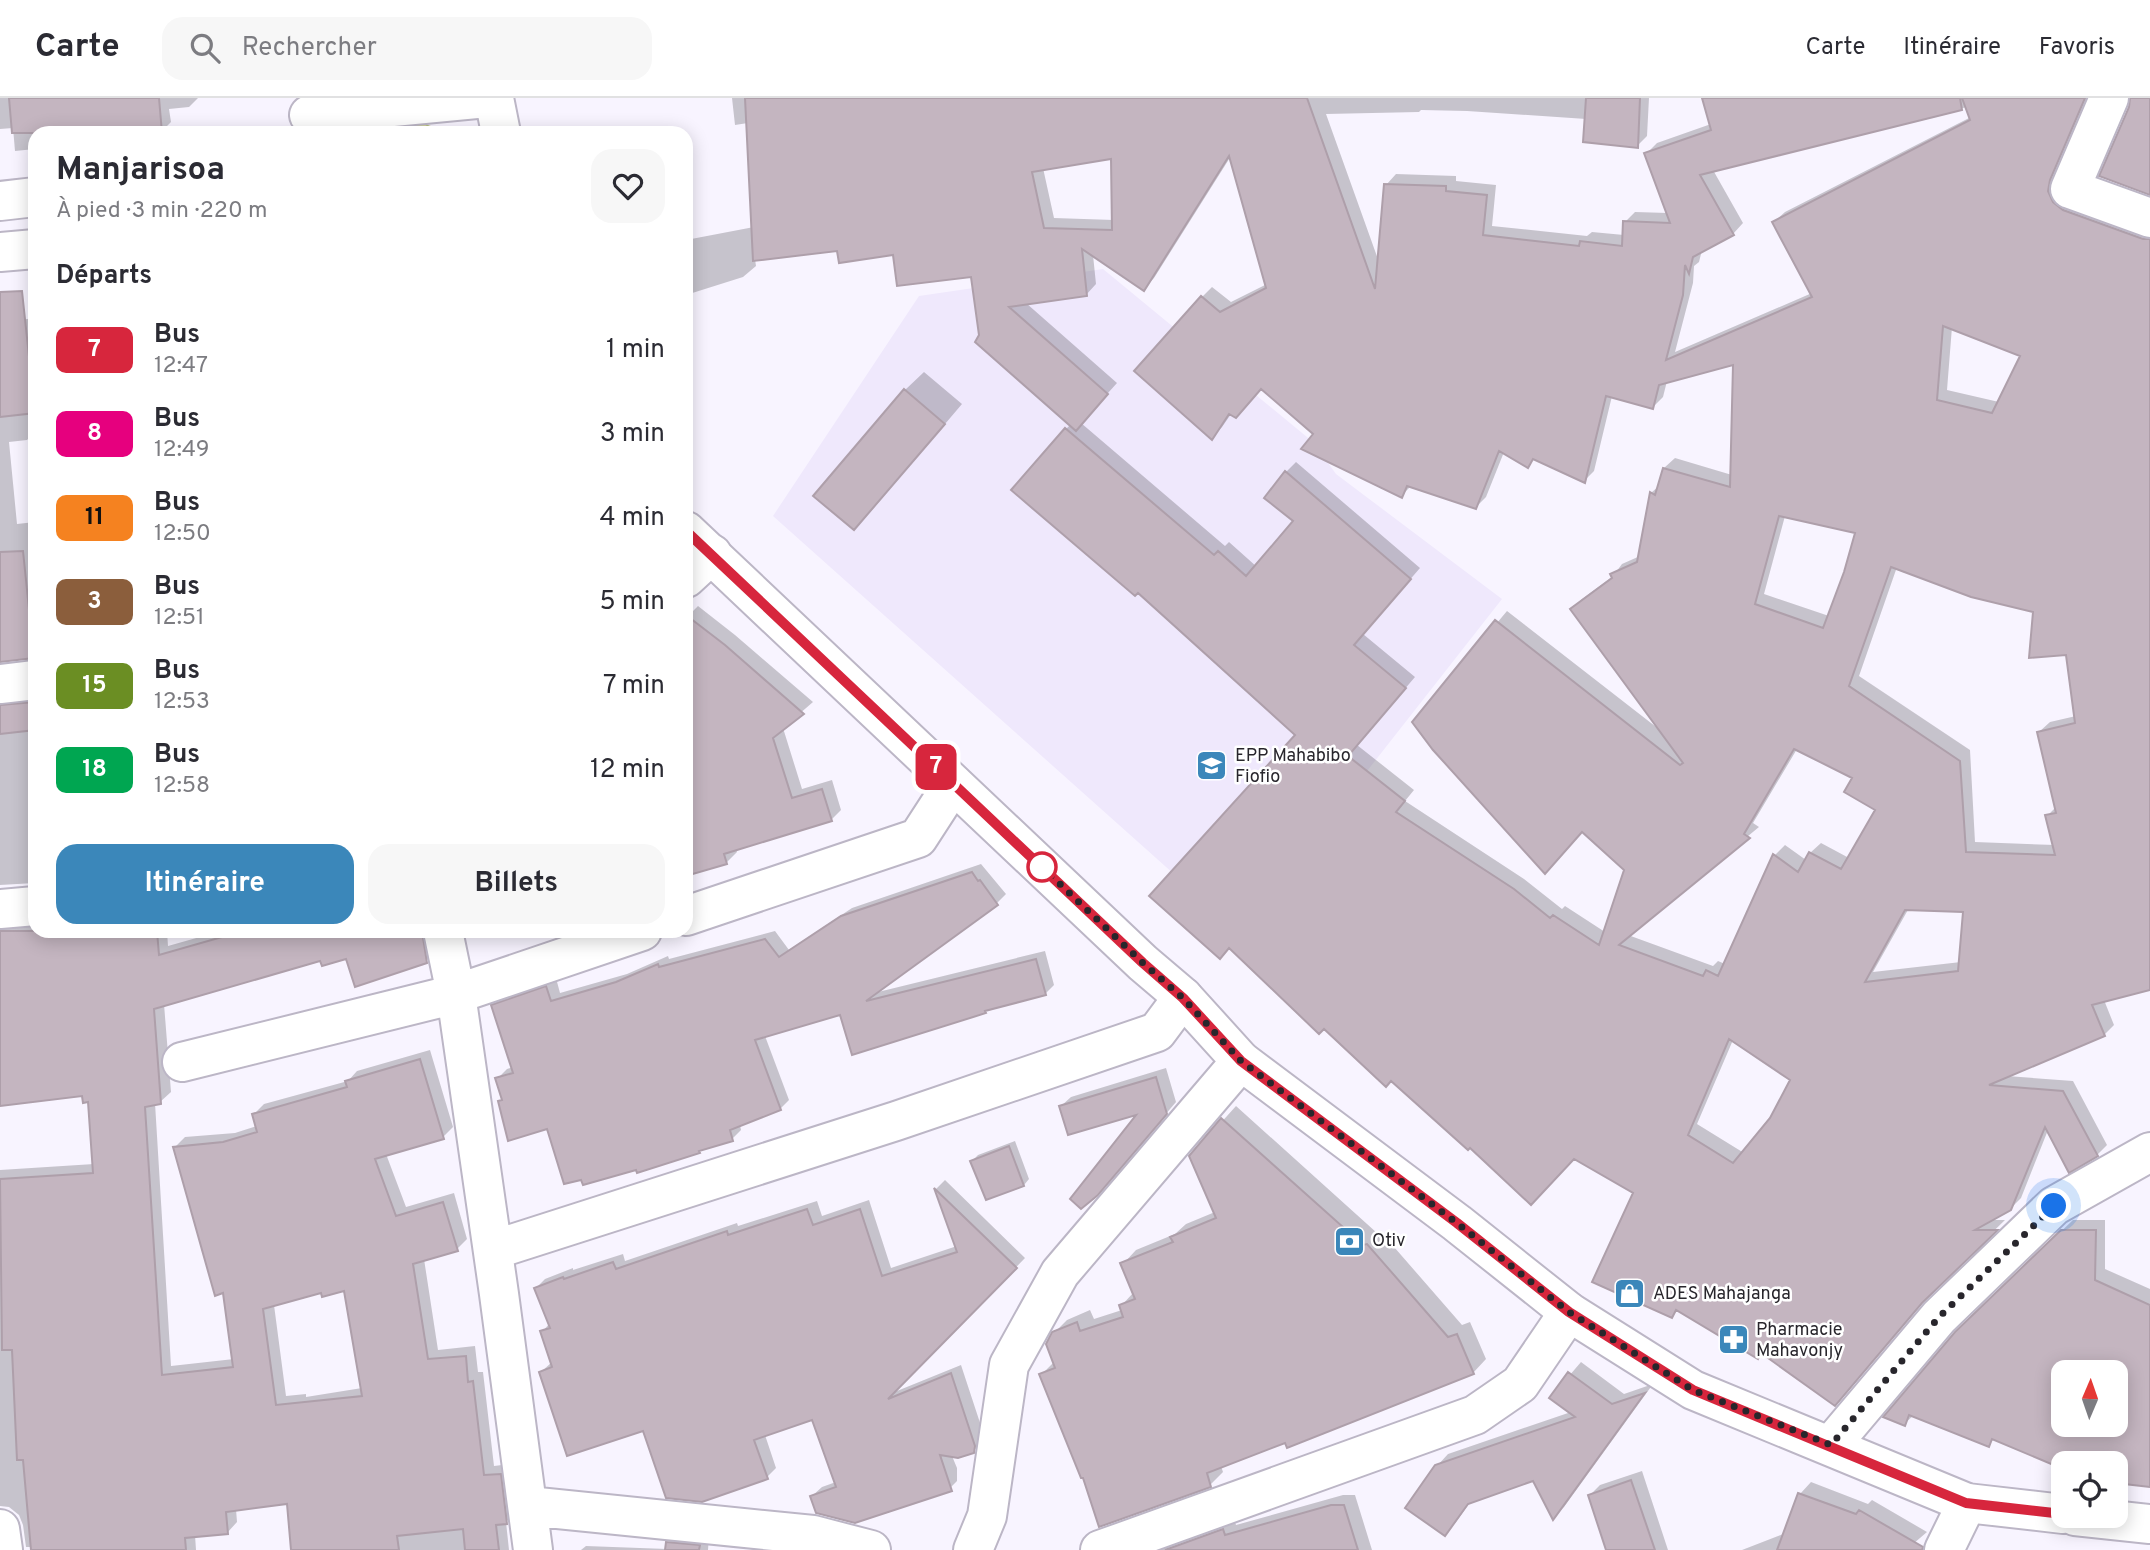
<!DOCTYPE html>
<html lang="fr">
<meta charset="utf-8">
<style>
body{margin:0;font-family:Overpass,sans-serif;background:#f7f7f7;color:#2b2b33;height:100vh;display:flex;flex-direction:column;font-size:26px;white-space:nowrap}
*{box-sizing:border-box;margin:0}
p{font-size:23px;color:#7c7c81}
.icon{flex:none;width:38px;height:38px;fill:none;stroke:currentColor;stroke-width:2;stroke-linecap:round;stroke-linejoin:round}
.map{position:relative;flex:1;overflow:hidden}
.panel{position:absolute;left:28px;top:28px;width:665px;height:812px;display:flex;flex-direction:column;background:#fff;border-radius:21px;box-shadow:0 4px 18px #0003}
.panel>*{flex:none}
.badge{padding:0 14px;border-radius:10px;font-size:24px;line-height:46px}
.needle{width:46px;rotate:2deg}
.buttons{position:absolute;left:2051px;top:1262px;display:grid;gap:14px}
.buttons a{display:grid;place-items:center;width:77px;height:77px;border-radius:14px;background:#fff;box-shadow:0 4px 18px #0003;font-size:35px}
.you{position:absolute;width:35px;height:35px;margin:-18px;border:5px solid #fff;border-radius:50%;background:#1a73e8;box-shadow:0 0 0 10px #1a73e833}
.map>.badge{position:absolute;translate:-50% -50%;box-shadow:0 0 0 4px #fff}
h2{padding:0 28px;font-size:26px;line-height:63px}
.round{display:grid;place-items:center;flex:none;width:74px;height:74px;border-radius:21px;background:#f7f7f7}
.headline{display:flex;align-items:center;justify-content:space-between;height:119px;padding:0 28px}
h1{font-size:33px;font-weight:700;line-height:52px}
.button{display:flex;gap:14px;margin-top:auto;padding:14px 28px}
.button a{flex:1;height:80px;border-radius:21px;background:#3b87ba;color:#fff;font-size:28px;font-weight:700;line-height:80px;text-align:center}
.button a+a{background:#f7f7f7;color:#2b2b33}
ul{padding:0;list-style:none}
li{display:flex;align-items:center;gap:21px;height:84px;padding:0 28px}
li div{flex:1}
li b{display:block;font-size:26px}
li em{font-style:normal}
li .badge{min-width:77px;font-weight:700;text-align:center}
header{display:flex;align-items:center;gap:42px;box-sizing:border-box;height:98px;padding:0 35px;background:#fff;border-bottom:2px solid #e1e1e2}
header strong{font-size:33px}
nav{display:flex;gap:38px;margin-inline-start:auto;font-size:24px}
.search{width:490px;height:63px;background:#f7f7f7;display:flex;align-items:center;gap:18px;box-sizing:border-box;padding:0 24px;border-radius:21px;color:#7c7c81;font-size:26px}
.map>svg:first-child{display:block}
.built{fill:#efe8fc}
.garden{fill:url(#garden-furrows)}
.shadow{fill:#0003;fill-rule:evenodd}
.building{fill:#c4b5c0;stroke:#ae9faa;stroke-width:2;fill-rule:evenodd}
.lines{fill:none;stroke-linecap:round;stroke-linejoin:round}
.minor-casing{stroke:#bcb6c6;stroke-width:42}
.major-casing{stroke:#bcb6c6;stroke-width:42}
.minor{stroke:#fff;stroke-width:38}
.major{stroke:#fff;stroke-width:38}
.line-casing{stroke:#fff;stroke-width:16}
.line{stroke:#d7263d;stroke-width:10}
.walk{stroke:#28262c;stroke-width:7;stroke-dasharray:0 12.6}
.stop-dot{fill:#fff;stroke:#d7263d;stroke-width:3.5}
.labels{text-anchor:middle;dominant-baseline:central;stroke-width:5;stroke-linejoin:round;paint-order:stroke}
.poi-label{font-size:18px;fill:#28262c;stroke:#fff;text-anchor:start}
</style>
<header>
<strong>Carte</strong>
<div class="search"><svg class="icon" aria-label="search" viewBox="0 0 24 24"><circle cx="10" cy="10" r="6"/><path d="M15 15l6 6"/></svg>Rechercher</div>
<nav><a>Carte</a><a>Itinéraire</a><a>Favoris</a></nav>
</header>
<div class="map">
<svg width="2150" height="1452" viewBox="0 0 2150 1452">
<defs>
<pattern id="garden-furrows" width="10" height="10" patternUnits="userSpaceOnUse" patternTransform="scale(1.75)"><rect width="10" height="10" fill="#cfd597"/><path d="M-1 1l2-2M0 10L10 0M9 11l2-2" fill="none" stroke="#b2b782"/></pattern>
</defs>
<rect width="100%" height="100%" fill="#f8f4ff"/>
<path class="built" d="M1103 171 1313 344 1336 376 1502 501 1240 835 773 418 919 198Z"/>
<path class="garden" d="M418 23 449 35H336L346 28Z"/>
<path class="shadow" d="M0 0H198L189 9 169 11 171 24 162 33 138 35H35V51L15 53 13 30 0 31Z
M732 0H1649L1647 38 1637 48 1586 21 1467 13 1421 12 1419 14 1326 16 1379 164 1386 87 1396 76 1456 78V83L1496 87 1492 128 1587 138 1592 134 1624 137 1625 124 1635 114 1668 115 1646 56 1657 45 1711 26 1704 0H2090L2060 71 2150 130V891L2104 902 2114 927 2104 937 2007 978 2073 983 2107 1047 2097 1057 2048 1032 2021 1100 2010 1111 1989 1122H2005L1931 1194 1763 1254 1758 1259 1678 1212 1672 1218 1635 1095 1297 636 1066 331 1071 326 981 238 973 177 894 155 839 151 755 161 756 168 743 179 686 197V142L754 129 748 25 735 27ZM1967 9 1971 19 1785 114 1774 124 1812 195 1675 254 1693 185 1694 168 1699 164 1702 152 1733 136 1743 125 1713 72ZM1231 58 1267 186 1231 204 1212 189 1202 199 1212 339 1222 329 1231 316 1262 289 1315 335 1401 398 1412 387 1476 409 1486 399 1504 354 1528 367 1535 360 1584 383 1594 373 1612 298 1653 309 1663 299 1667 283 1734 265 1732 377 1675 360 1664 370 1660 387 1651 395 1640 458 1622 466 1613 478 1582 501 1572 511 1660 632 1507 513 1414 624 1582 732 1626 772 1605 834 1565 808 1562 811 1524 781 1405 703 1414 692 1357 647 1415 579 1363 536 1420 470 1296 364 1286 374 1296 423 1257 469 1229 444 1225 448 1081 325 1117 285 1026 205 1086 197 1096 186 1093 157 1144 190 1154 180ZM1113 59 1114 122 1054 120 1043 70ZM1952 229 2023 257 1999 304 1947 292ZM1785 418 1858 434 1829 518 1764 496ZM1897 469 2035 513 2067 556 2076 618 2050 624 2039 634 2056 709 2047 718 2055 747 1975 744 1970 652 1859 578ZM1797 651 1855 679 1878 712 1849 760 1821 745 1810 755 1806 762 1785 747 1775 757 1725 866 1718 863 1713 868 1628 837 1759 729 1753 725ZM1909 810 1965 812 1961 864 1873 874ZM1733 942 1793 981 1772 1021 1744 1055 1697 1026Z
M35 220V334L27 342 9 344 17 426 35 424V559L0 562V227L3 224Z
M924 274 962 306 872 412 854 430 905 292Z
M698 508 735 537 813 604 783 630 802 691 832 682 841 712 831 722 736 750 737 754 727 764 686 777V520Z
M0 595 35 596V785L0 787Z
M981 766 1006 796 997 805 874 895 1045 853 1054 887 1045 896 989 910 985 914 841 915 765 938 789 1002 780 1011 740 1027 741 1032 732 1041 703 1050 699 1054 500 1004 503 1001 497 981 507 971 513 969 493 908 502 898 556 880 560 895 627 876 668 858 669 861 775 833 789 852 852 810Z
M0 820 35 821V833H167L168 848 221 833H434L437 853 426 863 347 859 322 861 164 906 171 994 160 1004 155 1005 171 1268 234 1261 225 1193 175 1049 185 1039 235 1035 257 1028 254 1016 264 1006 348 983 357 973 430 952 453 1029 443 1039 386 1056 406 1109 454 1095 467 1141 457 1151 424 1161 438 1252 475 1248 478 1274H483L494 1368 510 1366 516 1414 506 1424 509 1452H293L289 1404 236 1411 237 1424 227 1435 195 1437 196 1452H33V1449H26L23 1427 19 1417 9 1409 0 1408V1072L94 1066 90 1003 84 996 0 1006ZM345 1191 362 1290 306 1299V1296L286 1298 274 1207 322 1193Z
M1166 970 1176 1004 1107 1085 1140 1014 1061 1008 1071 999Z
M1236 1008 1377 1135 1381 1134 1462 1227 1470 1224 1486 1261 1473 1275 1221 1368 1223 1374 1210 1387 1085 1378 1041 1277 1055 1263 1054 1235 1067 1222 1090 1212 1094 1221 1122 1212 1121 1208 1134 1194 1123 1166 1136 1152 1175 1136 1186 1126 1215 1114 1191 1058Z
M1015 1043 1029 1081 1024 1087 972 1063 978 1057Z
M945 1082 1025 1160 892 1295 961 1267 984 1337 983 1344 973 1353 952 1358 957 1370V1383L947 1393 812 1398 822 1389 836 1384 813 1320 765 1337 776 1370 767 1379 644 1331 541 1274 552 1264 542 1234 550 1225 536 1190 545 1181 573 1170V1172L623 1156 625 1163 737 1125 738 1128 817 1103 822 1118 869 1102 891 1170 957 1148 936 1091Z
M2073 1122H2105V1171L2150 1191V1388L2116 1384V1365H2063V1369L1995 1340 1988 1347 1914 1317 1904 1326 1886 1318 1956 1235ZM2063 1274H2116V1326H2063Z
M1581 1264 1624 1296 1653 1286 1564 1409 1553 1419 1534 1381 1471 1403 1456 1424 1445 1435 1437 1368 1448 1356 1571 1314 1551 1299Z
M1642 1373 1668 1452H1608L1590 1397 1600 1387Z
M1811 1384 1868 1406 1872 1402 1927 1434 1906 1452H1742L1786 1435 1800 1396Z
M1343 1397H1355L1372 1452H1148L1234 1421 1236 1427Z
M678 1435 709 1438 708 1452H581L586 1448 667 1451 668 1445Z"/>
<path class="building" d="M9 0H159L162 35H12Z
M745 0H1307L1375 191 1384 86 1446 88V93L1487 97 1483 137 1579 148 1580 143 1622 148 1623 123 1670 125 1644 55 1711 32 1702 0H1960L1962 12 1700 77 1734 137 1693 159 1689 176 1685 167 1683 197 1666 262 1812 199 1772 124 1970 22 1962 0H2085L2050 82 2048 93 2053 104 2063 112 2143 141H2150V892L2092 907 2105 938 1989 987 2063 993 2098 1058 2069 1075 2045 1029 2011 1112 1975 1132H1998L1922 1205 1835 1308 1761 1255 1758 1261 1676 1212 1672 1220 1592 1184 1633 1095 1574 1061 1531 1107 1470 1050 1468 1052 1391 983 1386 989 1324 931 1319 936 1229 850 1220 861 1149 798 1295 637 1138 495 1135 498 1011 392 1065 330 1214 457 1218 453 1246 478 1293 423 1264 400 1285 373 1411 481 1354 547 1406 590 1348 658 1405 703 1396 714 1514 791 1550 820 1553 817 1599 847 1624 772 1582 734 1545 776 1433 652 1412 624 1495 522 1680 667 1683 665 1570 511 1612 480 1610 476 1637 464 1650 394 1655 397 1663 370 1730 389 1733 267 1659 287 1653 311 1606 298 1585 385 1533 361 1528 370 1499 353 1476 411 1407 388 1402 400 1301 351 1313 336 1261 291 1236 320 1229 316 1212 342 1134 273 1201 198 1220 214 1266 190 1229 58 1144 193 1082 151 1087 198 1009 209 1108 296 1076 333 975 244 979 237 971 179 897 188 893 157 839 165 837 153 753 163ZM1111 61 1112 132 1044 130 1032 74ZM1943 228 2020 258 1992 315 1937 302ZM1779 418 1855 435 1844 474 1823 530 1755 506ZM1891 469 1971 499 2033 514 2029 560 2066 557 2075 625 2037 634 2056 715 2045 717 2055 757 1966 754 1960 663 1849 588ZM1794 651 1852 680 1844 694 1875 712 1841 771 1809 754 1798 774 1773 756 1718 878 1706 872 1703 878 1619 847 1750 740 1744 736ZM1905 812 1963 814 1958 873 1865 884ZM1729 941 1790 982 1770 1020 1733 1065 1688 1037Z
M1586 0H1640L1638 50 1583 44Z
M2130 0H2150V97L2099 78 2129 9Z
M22 193 35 315 0 319V194Z
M904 291 945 326 854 432 813 398Z
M23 453 34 560 0 564V454Z
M686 517 725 547 804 616 773 640 792 700 822 691 832 723 724 756 727 766 686 778Z
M35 604V632L0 636V607Z
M972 774 978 783 980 782 998 807 866 903 1036 861 1046 897 985 913 986 915 852 957 840 917 755 942 781 1012 730 1032 733 1043 699 1053 700 1055 637 1075 636 1072 583 1087 581 1082 564 1086 547 1031 508 1043 498 1003 502 1002 495 980 513 975 491 907 546 888 551 903 616 884 658 866 659 869 765 841 779 859 841 818Z
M0 833H157L159 857 243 833H422L427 865 355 889 346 861 322 868 320 863 154 911 161 1006 145 1009 162 1277 233 1269 223 1195 215 1198 173 1049 223 1044 257 1034 252 1016 347 989 345 983 420 961 444 1041 375 1061 396 1118 443 1104 458 1153 413 1166 428 1261 466 1258 468 1284 473 1283 484 1377 501 1376 507 1426 496 1427 499 1452H465L463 1431 397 1438 399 1452H291L287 1406 226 1414 228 1436 185 1440 186 1452H31L23 1362H17L12 1252H2L0 1081 93 1075 88 1004 83 1005 82 998 0 1008ZM344 1193 362 1298 276 1307 263 1211 321 1195 322 1199Z
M1156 979 1167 1016 1098 1097 1081 1111 1070 1101 1136 1017 1068 1037 1059 1008Z
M1221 1020 1363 1147 1367 1146 1448 1239 1457 1236 1474 1276 1287 1350 1285 1345 1207 1375 1211 1389 1099 1429 1083 1380H1081L1039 1276 1055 1270 1046 1246 1052 1234 1077 1224 1080 1233 1123 1219 1119 1207 1135 1201 1120 1165 1173 1144 1170 1139 1216 1120 1189 1058Z
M1009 1048 1024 1088 986 1102 970 1063Z
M934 1090 1017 1170 888 1301 951 1275 975 1348 974 1355 958 1360 940 1357 952 1393 855 1425 816 1415 810 1398 836 1389 812 1322 754 1342 768 1381 702 1404 666 1400 643 1333 567 1358 539 1274 552 1269 540 1233 550 1230 534 1190 563 1179 564 1181 613 1164 616 1171 727 1133 728 1137 807 1111 813 1127 860 1111 882 1178 957 1154Z
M2061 1132H2096L2095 1182 2150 1207V1389L2116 1385V1365H2063V1371L1992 1341 1989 1349 1909 1317 1905 1328 1883 1319 1955 1234ZM2063 1274H2116V1326H2063Z
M1568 1274 1612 1306 1645 1295 1553 1422 1533 1383 1468 1406 1445 1438 1405 1410 1435 1367 1575 1319 1549 1300Z
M1631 1382 1655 1452H1606L1588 1397Z
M1798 1395 1856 1416 1859 1412 1923 1449 1922 1452H1777Z
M1331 1407H1344L1358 1452H1165L1223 1431 1225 1437Z
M666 1444 700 1447 699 1452H665Z"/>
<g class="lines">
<defs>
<path id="minor" d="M494 0 501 35
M2109 0 2070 91 2150 120
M309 17 487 0
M686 480 712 456
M0 586 35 582
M0 811 35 808
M686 818 918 740 953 686
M443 833 456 896 499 1196 533 1452
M182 964 456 896 642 833
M493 1152 896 1023 1157 934 1183 899
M1831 1347 1939 1219 2054 1108 2150 1054
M528 1408 813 1437 871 1452
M0 1431 3 1452
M973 1452 987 1418 1009 1267 1060 1175 1241 963
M1100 1452 1475 1317 1520 1286 1569 1214
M1944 1452 1967 1405"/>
<path id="major" d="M0 103 35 99
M0 154 35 151
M686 433 1143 865 1183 899 1241 963 1457 1125 1569 1214 1693 1292 1967 1405 2063 1416
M2075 1418 2150 1426"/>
</defs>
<use href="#minor" class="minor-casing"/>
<use href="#major" class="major-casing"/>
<use href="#minor" class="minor"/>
<use href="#major" class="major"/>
</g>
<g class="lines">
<defs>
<path id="line" d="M686 433 1143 865 1183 900 1241 963 1457 1125 1569 1214 1693 1292 1966 1405 2063 1416"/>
</defs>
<use href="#line" class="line-casing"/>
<use href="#line" class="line"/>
<path class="walk" d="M1042 769 1143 865 1183 900 1241 963 1457 1125 1569 1214 1693 1292 1831 1347 1939 1219 2054 1108"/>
</g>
<defs>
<symbol id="school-square" viewBox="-11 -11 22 22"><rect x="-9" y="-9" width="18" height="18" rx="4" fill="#3b87ba" stroke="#fff"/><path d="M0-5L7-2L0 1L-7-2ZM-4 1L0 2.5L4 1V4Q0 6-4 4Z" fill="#fff"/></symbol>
<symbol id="bank-square" viewBox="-11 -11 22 22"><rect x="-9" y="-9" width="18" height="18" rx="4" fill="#3b87ba" stroke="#fff"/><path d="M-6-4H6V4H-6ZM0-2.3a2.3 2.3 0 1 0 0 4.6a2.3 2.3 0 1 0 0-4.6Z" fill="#fff"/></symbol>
<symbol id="shop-square" viewBox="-11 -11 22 22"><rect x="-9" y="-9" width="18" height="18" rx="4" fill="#3b87ba" stroke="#fff"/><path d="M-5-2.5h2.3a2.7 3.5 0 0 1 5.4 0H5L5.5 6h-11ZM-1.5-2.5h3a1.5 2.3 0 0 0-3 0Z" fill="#fff"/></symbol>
<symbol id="pharmacy-square" viewBox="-11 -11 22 22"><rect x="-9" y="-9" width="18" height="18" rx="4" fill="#3b87ba" stroke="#fff"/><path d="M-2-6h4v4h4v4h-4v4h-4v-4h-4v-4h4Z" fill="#fff"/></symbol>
</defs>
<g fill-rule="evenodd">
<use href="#school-square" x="1194" y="650" width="35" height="35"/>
<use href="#bank-square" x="1332" y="1126" width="35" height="35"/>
<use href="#shop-square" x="1612" y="1178" width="35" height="35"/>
<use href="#pharmacy-square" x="1716" y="1224" width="35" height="35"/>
</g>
<circle class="stop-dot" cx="1042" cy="769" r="14"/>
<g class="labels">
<g class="poi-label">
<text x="1235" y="658">EPP Mahabibo<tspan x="1235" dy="21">Fiofio</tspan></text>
<text x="1372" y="1143">Otiv</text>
<text x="1653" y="1196">ADES Mahajanga</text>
<text x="1756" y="1232">Pharmacie<tspan x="1756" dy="21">Mahavonjy</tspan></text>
</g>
</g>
</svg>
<div class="buttons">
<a><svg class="needle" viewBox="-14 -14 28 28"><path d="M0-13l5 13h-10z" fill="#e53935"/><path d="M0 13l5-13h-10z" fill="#7c7c81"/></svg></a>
<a><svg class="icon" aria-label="locate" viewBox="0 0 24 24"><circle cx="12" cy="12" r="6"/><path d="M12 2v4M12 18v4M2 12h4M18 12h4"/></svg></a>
</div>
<div class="you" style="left:2054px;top:1108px"></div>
<b class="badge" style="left:936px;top:669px;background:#d7263d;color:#fff">7</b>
<section class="panel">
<div class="headline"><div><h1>Manjarisoa</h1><p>À pied · 3 min · 220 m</p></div><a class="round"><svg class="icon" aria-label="heart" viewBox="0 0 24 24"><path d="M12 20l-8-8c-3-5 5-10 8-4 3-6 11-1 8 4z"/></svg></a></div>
<h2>Départs</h2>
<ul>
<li><span class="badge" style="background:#d7263d;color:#fff">7</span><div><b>Bus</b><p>12:47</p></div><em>1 min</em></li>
<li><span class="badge" style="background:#e6007e;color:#fff">8</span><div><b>Bus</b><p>12:49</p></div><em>3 min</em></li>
<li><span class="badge" style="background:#f58220;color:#111">11</span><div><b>Bus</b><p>12:50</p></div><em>4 min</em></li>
<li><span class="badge" style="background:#8b5e3c;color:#fff">3</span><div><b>Bus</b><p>12:51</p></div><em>5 min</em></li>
<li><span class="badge" style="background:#6b8e23;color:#fff">15</span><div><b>Bus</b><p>12:53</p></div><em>7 min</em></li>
<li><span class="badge" style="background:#00a651;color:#fff">18</span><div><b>Bus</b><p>12:58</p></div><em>12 min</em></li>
</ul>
<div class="button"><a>Itinéraire</a><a>Billets</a></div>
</section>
</div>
